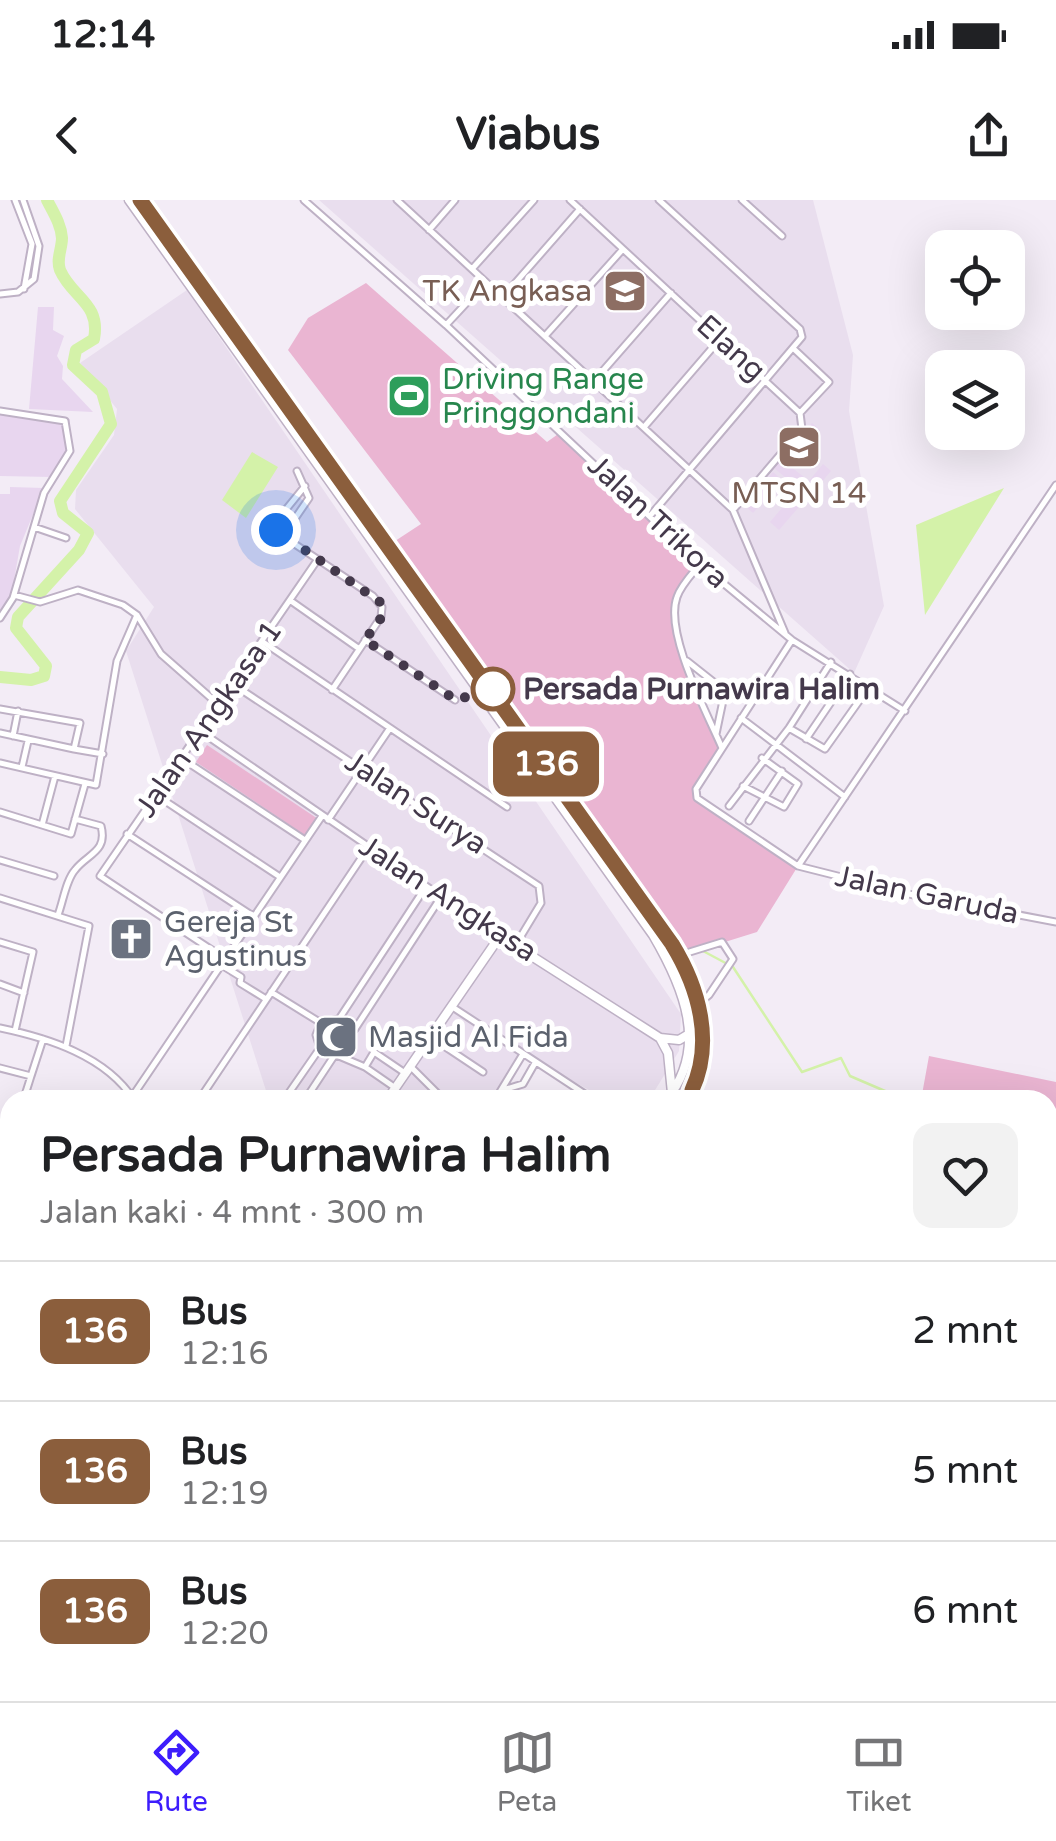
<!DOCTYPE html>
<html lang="id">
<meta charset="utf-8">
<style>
body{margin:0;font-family:"Varela Round",sans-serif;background:#f2f2f2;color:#202124;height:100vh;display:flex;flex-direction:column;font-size:38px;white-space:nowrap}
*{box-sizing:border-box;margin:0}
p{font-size:32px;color:#757577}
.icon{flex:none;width:55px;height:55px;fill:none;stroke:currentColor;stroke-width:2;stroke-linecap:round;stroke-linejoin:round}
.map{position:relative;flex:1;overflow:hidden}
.details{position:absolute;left:0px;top:890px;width:1058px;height:612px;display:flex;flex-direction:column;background:#fff;border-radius:30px 30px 0 0;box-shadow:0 10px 40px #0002}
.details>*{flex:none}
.badge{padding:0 20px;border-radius:15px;font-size:35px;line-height:65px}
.tools{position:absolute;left:925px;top:30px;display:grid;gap:20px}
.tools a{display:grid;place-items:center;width:100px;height:100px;border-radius:20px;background:#fff;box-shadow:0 10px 40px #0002;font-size:50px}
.you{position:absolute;width:50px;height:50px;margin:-25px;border:8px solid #fff;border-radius:50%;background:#1a73e8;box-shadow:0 0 0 15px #1a73e833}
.map>.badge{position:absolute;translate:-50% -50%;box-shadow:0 0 0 5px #fff}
.round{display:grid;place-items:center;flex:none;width:105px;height:105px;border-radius:20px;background:#f2f2f2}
.headline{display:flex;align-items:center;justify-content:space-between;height:170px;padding:0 40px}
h1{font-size:48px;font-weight:800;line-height:75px}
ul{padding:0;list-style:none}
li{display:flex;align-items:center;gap:30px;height:140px;padding:0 40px;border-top:2px solid #e0e0e0}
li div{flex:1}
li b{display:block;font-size:38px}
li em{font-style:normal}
li .badge{min-width:110px;font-weight:700;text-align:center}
.status{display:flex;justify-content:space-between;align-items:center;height:70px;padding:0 50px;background:#fff;direction:ltr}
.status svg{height:28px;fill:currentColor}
header{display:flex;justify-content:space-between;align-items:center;height:130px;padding:0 40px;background:#fff;font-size:45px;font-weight:800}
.menu{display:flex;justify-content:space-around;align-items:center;height:140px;border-top:2px solid #e0e0e0;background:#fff;font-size:28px;color:#757577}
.menu a{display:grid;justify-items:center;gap:5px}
.menu .current{color:#3d1dfc}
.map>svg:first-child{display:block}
.residential{fill:#e9deee}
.education{fill:#e8d6ef}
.green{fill:#eab5d2}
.water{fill:#d4f2a9}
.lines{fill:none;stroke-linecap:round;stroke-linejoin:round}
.stream{stroke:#d4f2a9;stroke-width:2.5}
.river{stroke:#d4f2a9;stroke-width:12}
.taxiway{stroke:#c6c3c8;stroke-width:20}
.runway{stroke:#c6c3c8;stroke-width:48}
.minor-casing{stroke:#beb1c5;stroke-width:9}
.tertiary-casing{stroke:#beb1c5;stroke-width:11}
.minor{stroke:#fff;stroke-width:5}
.tertiary{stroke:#fff;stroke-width:8}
.line-casing{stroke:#fff;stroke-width:22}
.line{stroke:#8b5e3c;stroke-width:15}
.walk{stroke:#44394b;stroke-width:10;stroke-dasharray:0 18}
.stop-dot{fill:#fff;stroke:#8b5e3c;stroke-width:5}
.labels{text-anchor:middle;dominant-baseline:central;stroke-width:10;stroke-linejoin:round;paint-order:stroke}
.education-label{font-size:30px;fill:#785e54;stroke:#fff;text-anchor:end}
.street-label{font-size:30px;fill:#44394b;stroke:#fff}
.leisure-label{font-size:30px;fill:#27864d;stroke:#fff;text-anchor:start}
.stop-label{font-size:30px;font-weight:bold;fill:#44394b;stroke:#fff;text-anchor:start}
.worship-label{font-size:30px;fill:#5b616d;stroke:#fff;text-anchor:start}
</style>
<div class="status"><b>12:14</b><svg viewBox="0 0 49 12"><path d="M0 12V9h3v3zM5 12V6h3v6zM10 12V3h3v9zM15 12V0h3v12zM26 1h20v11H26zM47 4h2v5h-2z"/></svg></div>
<header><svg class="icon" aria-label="back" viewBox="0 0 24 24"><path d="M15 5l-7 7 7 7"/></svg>Viabus<svg class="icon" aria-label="share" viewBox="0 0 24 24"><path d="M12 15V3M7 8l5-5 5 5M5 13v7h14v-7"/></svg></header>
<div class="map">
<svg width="1056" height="1501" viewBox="0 0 1056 1501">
<rect width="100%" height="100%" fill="#f3ecf6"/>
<path class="residential" d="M319 0H813L853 155 849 211 884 406 854 473Z
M187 90 681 814 679 851 649 900H607L524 854 493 900H269L126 451 154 407 75 309 76 290 114 235 117 209 80 163Z"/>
<path class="education" d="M38 107H54L53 130 64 136 57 156 63 166 62 179 93 212 29 209Z
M19 212 70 219 69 250 51 277 0 276V213Z
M812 223 820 230 790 266 809 281 823 264 831 271 809 297 774 268Z
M773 272 805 300 779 330 770 322 787 302 773 290 753 313 744 305Z
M10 287 44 288 20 346 12 392 0 412V294H10Z"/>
<path class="green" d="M366 83 547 242 561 232 700 364C693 374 681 386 677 397 664 433 707 514 722 548L696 594 798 666 757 732 680 756 389 345 421 324 288 150 308 118Z
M207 545 318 619 306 636 196 562Z
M929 856 1056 882V1119L1048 1116V900H921Z
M251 1492 385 1493 389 1501H245Z
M777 1492H941V1493L923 1501H758Z
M427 1493H631L612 1501H430Z"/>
<path class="water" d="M252 252 278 267 246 318 222 300Z
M1004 288 925 415 916 325Z"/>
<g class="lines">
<path class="stream" d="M703 751 733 767 802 872 841 858 850 876 906 900
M1048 1076 1056 1086"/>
<path class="river" d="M0 477 31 480 44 476 46 466 16 428 18 417 79 350 88 333 63 313 60 301 111 224 102 192 73 165 76 150 94 139C101 103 72 98 60 70 56 59 62 49 62 38 61 24 53 12 47 0"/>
<path class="taxiway" d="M1048 1134 1056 1137
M1048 1444 1056 1440
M406 1492 410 1501
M878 1492 882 1501
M923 1501 941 1492"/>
<path class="runway" d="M1048 1337 1056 1333
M689 1501 708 1492"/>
<defs>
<path id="minor" d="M15 0 32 44 24 89
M304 0 446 125 700 364 792 440 905 511
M397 0 733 310 785 433
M570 0 800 213 802 229 733 310
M742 0 782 36
M429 30 455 0
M472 69 534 0
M0 94 18 92 34 79 39 46 23 0
M503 97 580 9
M446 125 486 82
M545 136 623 49
M795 150 829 182 800 213
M594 181 671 93
M0 211 65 221 70 251 44 293 13 398 0 418
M645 226 720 139
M305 286 275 323V331L373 396 382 407 381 417 332 490
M650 316 802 137 800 129 659 0
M34 327 66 338
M283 336 309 298 297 271
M700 364C692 374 681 385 677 397 664 433 707 513 722 548
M14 395 40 402 78 390 123 405 137 415 161 454 219 505
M291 401 358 448
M365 440 455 500
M792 440 696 589 697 598 798 666 913 695 1056 722
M263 442 507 607
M687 461 725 491 716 534
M234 485 539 686 541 703 515 746
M0 509 80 523 74 549 103 554
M741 518 845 597
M789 528 825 549 869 487
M200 531 499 736
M0 533 74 549
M13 536 18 511
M806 539 850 474
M181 558 305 640
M0 563 96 585 117 461 137 415
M22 567 28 541
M743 586 784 607 798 584 762 558
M156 595 280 677
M729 606 789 528 831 462
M0 612 42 625 55 576
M328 620 390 528
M749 621 782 571
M42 625 71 634 85 584
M127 634 253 716
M0 660 54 676
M798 666 1056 285
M0 698 89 726 66 846
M58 715C63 702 66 680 75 670 87 654 108 652 101 626L75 619
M0 742 33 752 15 831
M224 758 100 676 318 359
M667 759 722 742 733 759 709 795 686 814
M220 764 241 777 240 783 266 799
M0 784 24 793
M271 792 321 823
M451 806 594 900
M339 819 355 829 441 697
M339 819 425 688
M339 819 321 823 316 835 320 848 365 867 394 887
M0 828C48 838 106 856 134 900
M432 838 483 872
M365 867 374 852 405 873
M411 867 444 900
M0 868 31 876 43 839
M31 876 25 895 36 900
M503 890 523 884 535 863
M132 897 322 616
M199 900 368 648
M284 900 320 848
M305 900 334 856
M495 900 523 854
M0 956 10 934
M0 964 10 968
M0 986 10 982
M0 1035 10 1025
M0 1113 10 1099
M0 1163 10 1149
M0 1207 10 1208
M0 1332 10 1335
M0 1413 10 1410
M0 1476 10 1474
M1 1476 15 1501
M97 1492 114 1501
M52 1501 53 1492
M85 1501 88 1492
M129 1501 135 1492"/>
<path id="tertiary" d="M129 0 653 735C683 786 710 848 666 900
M140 0 680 756C702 800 717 857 685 900
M660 838 668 853 672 893
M387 900 500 736 660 838 679 840 694 831
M0 1300 10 1308"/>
</defs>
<use href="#minor" class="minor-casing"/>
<use href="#tertiary" class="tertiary-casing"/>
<use href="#minor" class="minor"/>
<use href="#tertiary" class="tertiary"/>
</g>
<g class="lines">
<defs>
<path id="line" d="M140 0 672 744C699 788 714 842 692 890"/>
</defs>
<use href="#line" class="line-casing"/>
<use href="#line" class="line"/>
<path class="walk" d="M276 330 380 402 381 418 365 440 456 500 493 489"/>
</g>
<defs>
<symbol id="school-square" viewBox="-11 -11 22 22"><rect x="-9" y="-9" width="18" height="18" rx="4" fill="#8d6e63" stroke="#fff"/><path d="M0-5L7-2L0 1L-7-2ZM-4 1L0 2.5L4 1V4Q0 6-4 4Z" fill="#fff"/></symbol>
<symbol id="stadium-square" viewBox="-11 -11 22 22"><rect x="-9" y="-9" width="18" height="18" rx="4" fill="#2e9e5b" stroke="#fff"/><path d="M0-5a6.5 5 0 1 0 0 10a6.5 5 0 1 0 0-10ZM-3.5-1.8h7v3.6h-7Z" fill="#fff"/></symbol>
<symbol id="church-square" viewBox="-11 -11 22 22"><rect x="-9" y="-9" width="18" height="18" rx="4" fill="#6b7280" stroke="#fff"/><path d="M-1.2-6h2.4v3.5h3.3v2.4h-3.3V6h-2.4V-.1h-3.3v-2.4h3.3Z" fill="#fff"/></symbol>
<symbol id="mosque-square" viewBox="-11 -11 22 22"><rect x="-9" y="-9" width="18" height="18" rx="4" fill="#6b7280" stroke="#fff"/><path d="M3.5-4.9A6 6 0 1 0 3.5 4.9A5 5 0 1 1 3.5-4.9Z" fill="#fff"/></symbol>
</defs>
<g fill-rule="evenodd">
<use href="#school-square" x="600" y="66" width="50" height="50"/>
<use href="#stadium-square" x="384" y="171" width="50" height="50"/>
<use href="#school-square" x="774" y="222" width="50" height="50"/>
<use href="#church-square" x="106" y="714" width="50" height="50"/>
<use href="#mosque-square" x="311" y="812" width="50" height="50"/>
</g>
<circle class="stop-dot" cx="493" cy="489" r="20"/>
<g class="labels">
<g class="education-label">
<text x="592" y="91">TK Angkasa</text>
<text x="799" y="293" text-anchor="middle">MTSN 14</text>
</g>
<g class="street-label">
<text transform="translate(731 148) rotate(42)">Elang</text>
<text transform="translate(658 322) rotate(43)">Jalan Trikora</text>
<text transform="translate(209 519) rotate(-55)">Jalan Angkasa 1</text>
<text transform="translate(416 603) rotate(33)">Jalan Surya</text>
<text transform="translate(927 695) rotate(12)">Jalan Garuda</text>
<text transform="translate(448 699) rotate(33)">Jalan Angkasa</text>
</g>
<g class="leisure-label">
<text x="442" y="179">Driving Range<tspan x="442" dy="34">Pringgondani</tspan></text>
</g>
<g class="stop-label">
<text x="523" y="489">Persada Purnawira Halim</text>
</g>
<g class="worship-label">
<text x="164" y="722">Gereja St<tspan x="164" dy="34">Agustinus</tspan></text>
<text x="368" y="837">Masjid Al Fida</text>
</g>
</g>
</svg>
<div class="tools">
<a><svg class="icon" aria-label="locate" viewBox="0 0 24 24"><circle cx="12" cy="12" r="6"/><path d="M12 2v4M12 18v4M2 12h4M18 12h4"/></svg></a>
<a><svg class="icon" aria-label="layers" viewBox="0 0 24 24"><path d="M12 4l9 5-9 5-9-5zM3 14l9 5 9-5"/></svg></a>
</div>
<div class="you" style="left:276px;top:330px"></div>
<b class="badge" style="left:546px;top:564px;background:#8b5e3c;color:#fff">136</b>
<section class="details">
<div class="headline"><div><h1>Persada Purnawira Halim</h1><p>Jalan kaki · 4 mnt · 300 m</p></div><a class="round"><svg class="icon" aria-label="heart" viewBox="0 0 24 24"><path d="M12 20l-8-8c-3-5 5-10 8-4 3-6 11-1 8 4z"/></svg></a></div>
<ul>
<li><span class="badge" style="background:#8b5e3c;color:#fff">136</span><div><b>Bus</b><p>12:16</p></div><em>2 mnt</em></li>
<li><span class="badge" style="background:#8b5e3c;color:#fff">136</span><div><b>Bus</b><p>12:19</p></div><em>5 mnt</em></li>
<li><span class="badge" style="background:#8b5e3c;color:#fff">136</span><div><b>Bus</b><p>12:20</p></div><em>6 mnt</em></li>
</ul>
</section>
</div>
<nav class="menu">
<a class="current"><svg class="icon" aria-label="directions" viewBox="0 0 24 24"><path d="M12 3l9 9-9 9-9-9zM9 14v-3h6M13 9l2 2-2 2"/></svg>Rute</a>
<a><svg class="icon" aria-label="map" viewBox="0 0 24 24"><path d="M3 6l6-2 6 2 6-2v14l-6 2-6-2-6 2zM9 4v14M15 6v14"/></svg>Peta</a>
<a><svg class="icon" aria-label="tickets" viewBox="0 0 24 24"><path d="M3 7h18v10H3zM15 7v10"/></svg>Tiket</a>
</nav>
